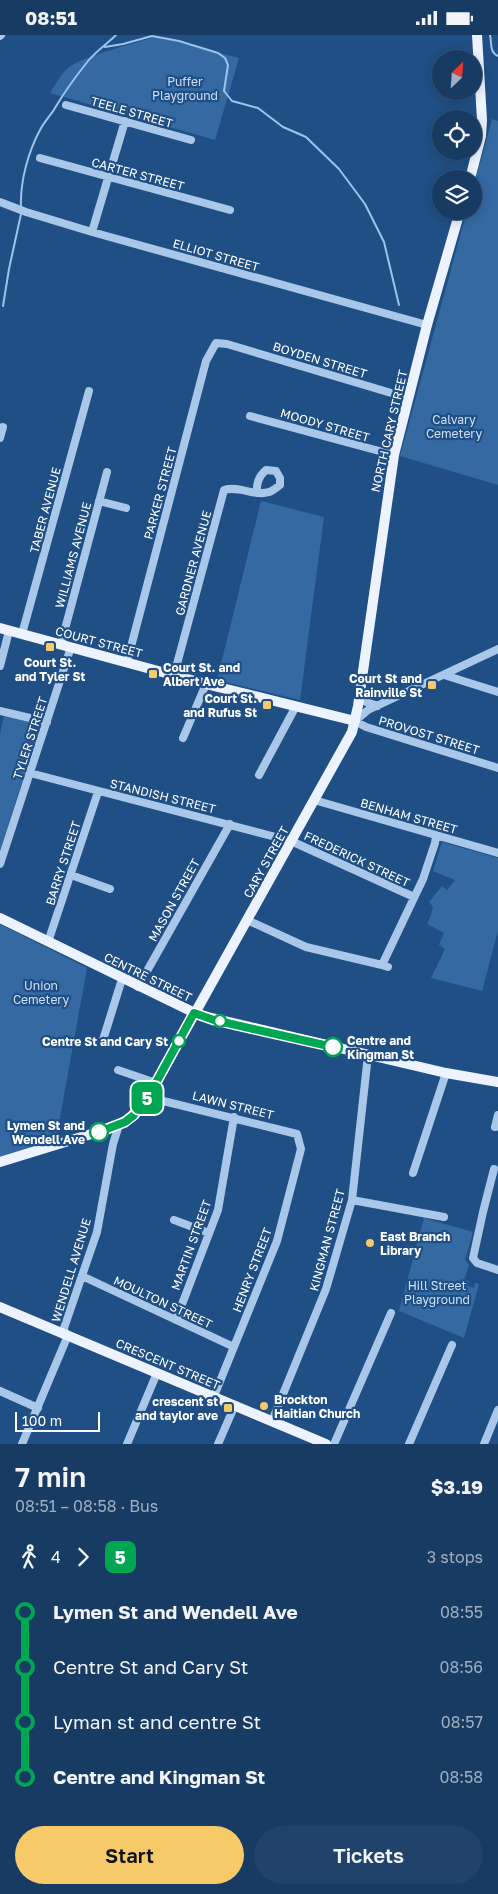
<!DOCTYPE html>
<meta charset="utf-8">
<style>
body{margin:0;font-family:"Golos Text",sans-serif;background:#21426a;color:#f1f3f6;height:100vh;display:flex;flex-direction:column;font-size:19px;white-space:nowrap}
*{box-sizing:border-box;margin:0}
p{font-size:16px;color:#9fadbf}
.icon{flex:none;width:28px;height:28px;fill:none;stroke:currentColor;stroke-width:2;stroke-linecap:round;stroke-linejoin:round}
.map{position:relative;height:1409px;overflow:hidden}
.panel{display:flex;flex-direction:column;background:#183b64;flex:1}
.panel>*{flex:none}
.badge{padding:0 10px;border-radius:8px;font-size:18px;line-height:32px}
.needle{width:32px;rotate:25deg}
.buttons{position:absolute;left:432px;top:15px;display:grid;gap:10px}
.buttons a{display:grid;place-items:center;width:50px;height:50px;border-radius:50%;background:#183b64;box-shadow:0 2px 12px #0003,0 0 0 1px #365578;font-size:25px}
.scale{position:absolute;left:15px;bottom:12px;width:85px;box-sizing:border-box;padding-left:5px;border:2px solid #fff;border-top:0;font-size:14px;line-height:18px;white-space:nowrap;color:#fff;-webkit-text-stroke:4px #204f85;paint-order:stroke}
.map>.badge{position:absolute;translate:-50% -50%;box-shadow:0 0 0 2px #fff}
.legs{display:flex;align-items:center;gap:8px;height:55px;padding:0 15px;font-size:16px}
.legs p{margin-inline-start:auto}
.overview{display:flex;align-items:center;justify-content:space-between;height:85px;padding:0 15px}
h1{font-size:28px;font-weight:600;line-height:38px}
.primary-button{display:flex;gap:10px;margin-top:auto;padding:10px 15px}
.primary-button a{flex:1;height:58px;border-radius:30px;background:#f7ca69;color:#111;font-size:20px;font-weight:600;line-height:58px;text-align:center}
.primary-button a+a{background:#21426a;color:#f1f3f6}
ul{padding:0 15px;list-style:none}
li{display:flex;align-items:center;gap:18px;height:55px;font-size:19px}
li i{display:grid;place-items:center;width:8px;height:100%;margin:0 6px;background:currentColor}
li i::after{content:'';width:12px;height:12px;margin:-6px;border:4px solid;border-radius:50%;background:#183b64}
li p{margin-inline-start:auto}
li:first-child i{background:linear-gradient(#0000 50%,currentColor 0)}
li:last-child i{background:linear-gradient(currentColor 50%,#0000 0)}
.status{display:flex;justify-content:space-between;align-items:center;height:35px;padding:0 25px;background:#183b64;direction:ltr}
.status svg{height:14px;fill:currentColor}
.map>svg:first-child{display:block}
.green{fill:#3469a2}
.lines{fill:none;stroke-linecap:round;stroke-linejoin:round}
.stream{stroke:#9cc3eb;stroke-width:2}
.minor{stroke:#a9c8e9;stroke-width:8}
.major{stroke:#ecf3fe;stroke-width:10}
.line-1-casing{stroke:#fff;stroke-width:11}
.line-1{stroke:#00a651;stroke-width:8}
.poi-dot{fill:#f7ca69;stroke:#204f85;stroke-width:2}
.stop-1-dot{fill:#fff;stroke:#00a651;stroke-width:2.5}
.labels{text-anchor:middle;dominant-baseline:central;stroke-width:4.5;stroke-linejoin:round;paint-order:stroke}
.park-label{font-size:12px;fill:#cde1f7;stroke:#204f85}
.street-label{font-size:12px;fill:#fff;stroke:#204f85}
.poi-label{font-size:12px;font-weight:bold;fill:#fff;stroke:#204f85;text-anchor:start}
.stop-label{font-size:12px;font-weight:bold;fill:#fff;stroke:#204f85;text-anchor:end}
</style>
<div class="status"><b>08:51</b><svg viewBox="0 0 49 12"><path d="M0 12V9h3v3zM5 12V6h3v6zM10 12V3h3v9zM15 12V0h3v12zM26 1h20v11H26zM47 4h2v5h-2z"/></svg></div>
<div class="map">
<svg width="498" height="1409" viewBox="0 0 498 1409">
<rect width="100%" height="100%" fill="#204f85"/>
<path class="green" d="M157 1 239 23 215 105 50 58C55 50 60 40 68 33 82 21 137 8 157 1Z
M492 84 498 86V450L400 421 467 176H474V150Z
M261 466 324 482 300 665 217 645Z
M4 680 41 689 0 815V699Z
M442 807 498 823V896L482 956 431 943 445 914 439 910 444 898 427 889 431 880 433 872 429 867 442 851 447 855 455 845 433 836Z
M0 889 87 933 56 1105 0 1123Z
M424 1183 473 1197 465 1225 469 1230 464 1245 469 1246 468 1251 474 1253 475 1248 479 1249 464 1303 399 1276Z"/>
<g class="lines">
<path class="stream" d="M490 0C492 8 489 17 498 21
M105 12 123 9 152 1 179 6 218 18 225 23 228 30 224 56 232 66 258 73 283 92 306 102 339 134 365 169 384 207 399 270
M21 172C20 147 28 117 40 95 44 87 51 80 55 73 65 56 76 41 88 26 96 16 107 9 116 0
M3 271 9 234 21 179"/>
<path class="minor" d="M0 1 1 0
M66 70 191 105
M40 123 230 175
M0 167 26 177 92 197 427 290
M92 197 125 86
M250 381 394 420
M0 403 3 392
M99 466 126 473
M22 599 89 356
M61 609 107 437
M498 614 368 675 355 686 366 692 498 733
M127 627 206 326 216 308 227 309 408 363
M0 631 9 596
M174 640 224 455C239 450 255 462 269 457 273 456 277 452 280 450V443L276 436 266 435C259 441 256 448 257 458
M444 640 498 657
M359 660 366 667 378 671
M0 676 47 687
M183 703 206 649
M30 738 291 806 414 862
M259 740 296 671
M314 765 498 818
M0 829 71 612
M71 840 110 854
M247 885 306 912 382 930
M48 907 98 757
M388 932 382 930 423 844 435 808 436 801
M138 952 230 789
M103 1005 122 944
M118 1035 156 1048
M147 1062 297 1099 301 1114 277 1206 214 1361
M495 1092 498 1080
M494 1134 483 1177 473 1223 477 1228 498 1235
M413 1138 446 1038
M352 1165 444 1182
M174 1185 209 1198
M82 1241 234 1312
M176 1285 218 1175 234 1082
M0 1356 38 1373
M272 1386 326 1254 352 1165 368 1020
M22 1409 66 1305 64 1293 97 1197 113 1109 119 1090
M127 1409 157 1338
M218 1409 235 1370
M334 1409 391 1278
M409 1409 452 1310
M484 1409 498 1375"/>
<path class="major" d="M470 144 481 101 482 85 477 0
M0 593 206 649 355 686
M0 883 199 980 446 1038 498 1047
M0 1127 114 1092C132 1084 141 1072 152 1055L352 697 358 671 394 420 427 290 460 176
M0 1272 326 1409"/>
</g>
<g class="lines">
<defs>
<path id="line-1" d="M99 1097 125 1087 134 1080 152 1055 194 978 214 985 333 1012"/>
</defs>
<use href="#line-1" class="line-1-casing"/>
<use href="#line-1" class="line-1"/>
</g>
<g class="poi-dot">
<rect x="45" y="607" width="10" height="10" rx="2.5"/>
<rect x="148" y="634" width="10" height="10" rx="2.5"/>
<rect x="427" y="645" width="10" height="10" rx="2.5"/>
<rect x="262" y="665" width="10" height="10" rx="2.5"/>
<circle cx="370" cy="1208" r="5"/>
<circle cx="264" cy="1371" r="5"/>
<rect x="223" y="1368" width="10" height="10" rx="2.5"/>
</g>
<g class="stop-1-dot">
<circle cx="220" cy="986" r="6"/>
<circle cx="179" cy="1006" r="6"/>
<circle cx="333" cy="1012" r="9"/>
<circle cx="99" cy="1097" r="9"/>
</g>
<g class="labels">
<g class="park-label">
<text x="185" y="46">Puffer<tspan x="185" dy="14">Playground</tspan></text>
<text x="454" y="384">Calvary<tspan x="454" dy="14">Cemetery</tspan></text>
<text x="41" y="950">Union<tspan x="41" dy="14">Cemetery</tspan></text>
<text x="437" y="1250">Hill Street<tspan x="437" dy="14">Playground</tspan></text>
</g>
<g class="street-label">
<text transform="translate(132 77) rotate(16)">TEELE STREET</text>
<text transform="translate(138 139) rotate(15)">CARTER STREET</text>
<text transform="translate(216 220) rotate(16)">ELLIOT STREET</text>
<text transform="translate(320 325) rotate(17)">BOYDEN STREET</text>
<text transform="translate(325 390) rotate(16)">MOODY STREET</text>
<text transform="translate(389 396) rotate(-77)">NORTH CARY STREET</text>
<text transform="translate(160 458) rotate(-75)">PARKER STREET</text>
<text transform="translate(45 475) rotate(-75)">TABER AVENUE</text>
<text transform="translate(73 520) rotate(-75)">WILLIAMS AVENUE</text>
<text transform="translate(193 528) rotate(-75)">GARDNER AVENUE</text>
<text transform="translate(99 607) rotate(15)">COURT STREET</text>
<text transform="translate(429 700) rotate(17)">PROVOST STREET</text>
<text transform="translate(30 703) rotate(-72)">TYLER STREET</text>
<text transform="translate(163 761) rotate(14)">STANDISH STREET</text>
<text transform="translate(409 781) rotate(16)">BENHAM STREET</text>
<text transform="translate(357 824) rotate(25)">FREDERICK STREET</text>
<text transform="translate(266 827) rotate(-61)">CARY STREET</text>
<text transform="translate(63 828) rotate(-72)">BARRY STREET</text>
<text transform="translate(174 865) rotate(-61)">MASON STREET</text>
<text transform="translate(148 942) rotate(26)">CENTRE STREET</text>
<text transform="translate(233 1070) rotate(14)">LAWN STREET</text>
<text transform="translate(327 1205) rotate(-75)">KINGMAN STREET</text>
<text transform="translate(191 1210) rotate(-70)">MARTIN STREET</text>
<text transform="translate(71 1235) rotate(-73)">WENDELL AVENUE</text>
<text transform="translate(252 1235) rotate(-69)">HENRY STREET</text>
<text transform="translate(163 1267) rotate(25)">MOULTON STREET</text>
<text transform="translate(168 1329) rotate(23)">CRESCENT STREET</text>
</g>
<g class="poi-label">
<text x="50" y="627" text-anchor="middle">Court St.<tspan x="50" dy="14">and Tyler St</tspan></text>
<text x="163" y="632">Court St. and<tspan x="163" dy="14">Albert Ave</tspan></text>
<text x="422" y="643" text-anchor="end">Court St and<tspan x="422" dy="14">Rainville St</tspan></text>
<text x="257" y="663" text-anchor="end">Court St.<tspan x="257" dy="14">and Rufus St</tspan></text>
<text x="380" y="1201">East Branch<tspan x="380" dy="14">Library</tspan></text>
<text x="274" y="1364">Brockton<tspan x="274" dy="14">Haitian Church</tspan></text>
<text x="218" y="1366" text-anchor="end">crescent st<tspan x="218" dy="14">and taylor ave</tspan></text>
</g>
<g class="stop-label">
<text x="347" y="1005" text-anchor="start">Centre and<tspan x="347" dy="14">Kingman St</tspan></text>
<text x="168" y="1006">Centre St and Cary St</text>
<text x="85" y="1090">Lymen St and<tspan x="85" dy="14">Wendell Ave</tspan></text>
</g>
</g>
</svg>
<div class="buttons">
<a><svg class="needle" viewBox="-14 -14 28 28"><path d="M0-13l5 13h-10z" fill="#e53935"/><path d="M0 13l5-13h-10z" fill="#9fadbf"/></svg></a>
<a><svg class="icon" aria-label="locate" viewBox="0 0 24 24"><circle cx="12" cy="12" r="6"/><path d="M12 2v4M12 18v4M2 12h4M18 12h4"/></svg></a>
<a><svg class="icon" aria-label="layers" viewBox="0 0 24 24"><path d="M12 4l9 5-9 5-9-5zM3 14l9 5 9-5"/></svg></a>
</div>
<div class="scale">100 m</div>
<b class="badge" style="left:147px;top:1063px;background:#00a651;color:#fff">5</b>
</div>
<section class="panel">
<div class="overview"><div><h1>7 min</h1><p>08:51 – 08:58 · Bus</p></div><b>$3.19</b></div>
<div class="legs"><svg class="icon" aria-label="walk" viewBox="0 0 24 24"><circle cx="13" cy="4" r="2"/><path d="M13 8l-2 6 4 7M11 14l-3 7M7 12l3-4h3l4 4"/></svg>4<svg class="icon" aria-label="forward" viewBox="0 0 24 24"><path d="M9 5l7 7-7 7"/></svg><b class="badge" style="background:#00a651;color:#fff">5</b><p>3 stops</p></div>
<ul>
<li><i style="color:#00a651"></i><b>Lymen St and Wendell Ave</b><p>08:55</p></li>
<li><i style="color:#00a651"></i><span>Centre St and Cary St</span><p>08:56</p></li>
<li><i style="color:#00a651"></i><span>Lyman st and centre St</span><p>08:57</p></li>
<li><i style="color:#00a651"></i><b>Centre and Kingman St</b><p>08:58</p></li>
</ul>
<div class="primary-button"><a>Start</a><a>Tickets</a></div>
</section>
